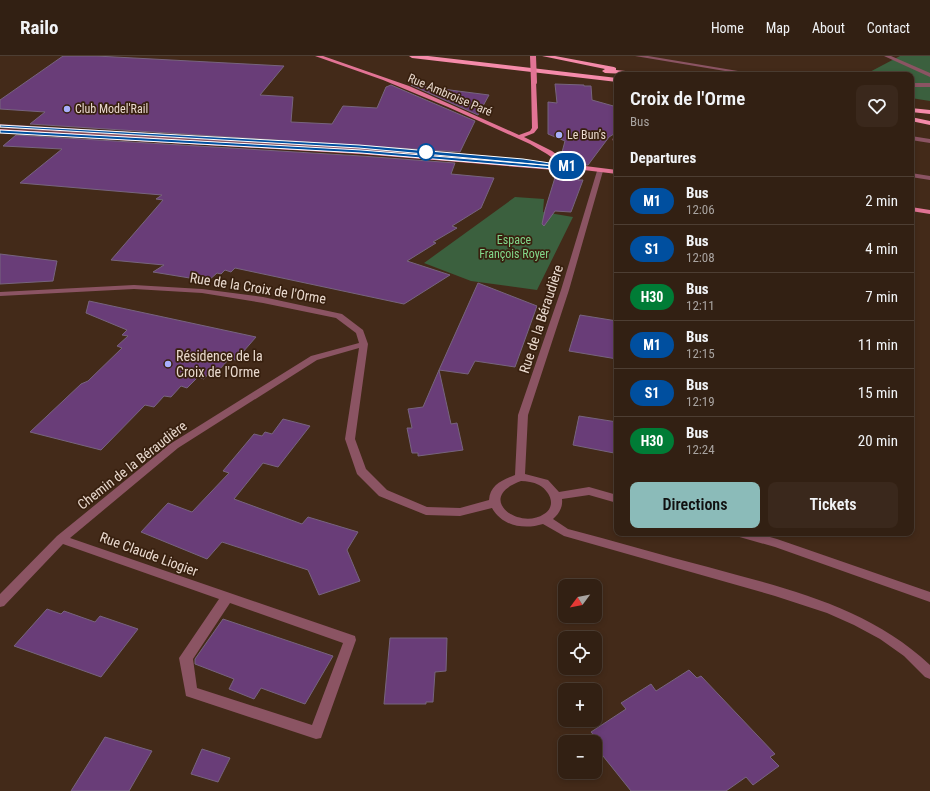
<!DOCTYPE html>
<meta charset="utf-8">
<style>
body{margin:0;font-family:"Roboto Condensed",sans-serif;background:#3a281c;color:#f1f3f6;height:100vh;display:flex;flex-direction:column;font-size:15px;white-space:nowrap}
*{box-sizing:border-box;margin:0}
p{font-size:13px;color:#a8a3a0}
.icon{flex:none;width:22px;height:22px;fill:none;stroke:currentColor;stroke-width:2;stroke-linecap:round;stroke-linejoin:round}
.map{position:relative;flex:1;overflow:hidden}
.panel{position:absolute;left:614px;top:16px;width:300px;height:464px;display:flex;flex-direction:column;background:#322013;border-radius:8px;box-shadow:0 2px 6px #0003,0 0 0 1px #4d3e33}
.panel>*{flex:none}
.badge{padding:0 8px;border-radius:13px;font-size:14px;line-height:26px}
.needle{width:26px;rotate:238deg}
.buttons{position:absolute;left:558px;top:523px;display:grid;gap:8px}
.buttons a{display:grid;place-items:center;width:44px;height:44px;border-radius:8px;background:#322013;box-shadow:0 2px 6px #0003,0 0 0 1px #4d3e33;font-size:20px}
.map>.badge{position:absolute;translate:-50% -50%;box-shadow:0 0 0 2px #fff}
h2{padding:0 16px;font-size:15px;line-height:36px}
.round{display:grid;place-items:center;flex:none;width:42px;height:42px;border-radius:8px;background:#3a281c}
.overview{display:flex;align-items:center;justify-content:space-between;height:68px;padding:0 16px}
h1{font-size:19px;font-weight:600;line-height:30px}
.button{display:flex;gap:8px;margin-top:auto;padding:8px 16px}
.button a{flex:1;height:46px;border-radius:8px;background:#8bbbb9;color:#111;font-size:16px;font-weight:600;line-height:46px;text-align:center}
.button a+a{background:#3a281c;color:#f1f3f6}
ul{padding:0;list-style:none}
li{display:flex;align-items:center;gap:12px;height:48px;padding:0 16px;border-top:1px solid #4d3e33}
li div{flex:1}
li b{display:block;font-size:15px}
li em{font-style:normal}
li .badge{min-width:44px;font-weight:700;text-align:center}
header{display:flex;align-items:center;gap:24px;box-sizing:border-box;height:56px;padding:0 20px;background:#322013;border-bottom:1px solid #4d3e33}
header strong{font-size:19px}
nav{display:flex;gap:22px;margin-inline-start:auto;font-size:14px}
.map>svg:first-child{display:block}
.green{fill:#3b603e}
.building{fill:#693d78;stroke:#77647e}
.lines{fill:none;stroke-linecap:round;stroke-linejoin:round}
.minor{fill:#8b5463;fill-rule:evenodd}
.major{fill:#e27495;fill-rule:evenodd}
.highway{fill:#f58baa;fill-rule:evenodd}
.major-bridge{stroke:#e27495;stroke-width:6}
.line{fill:#004f9f;stroke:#fff}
.poi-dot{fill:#a8b0fc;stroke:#38200f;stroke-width:1.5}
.stop-dot{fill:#fff;stroke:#004f9f;stroke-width:2}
.labels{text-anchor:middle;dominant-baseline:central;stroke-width:3.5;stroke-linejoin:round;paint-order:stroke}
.far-street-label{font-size:12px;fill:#e9d9ce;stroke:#38200f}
.far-poi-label{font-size:12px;fill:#e9d9ce;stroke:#38200f;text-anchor:start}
.far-park-label{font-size:12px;fill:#82d78a;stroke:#38200f}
.street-label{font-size:14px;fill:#e9d9ce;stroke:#38200f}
.poi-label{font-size:14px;fill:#e9d9ce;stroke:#38200f;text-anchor:start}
</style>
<header>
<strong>Railo</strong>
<nav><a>Home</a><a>Map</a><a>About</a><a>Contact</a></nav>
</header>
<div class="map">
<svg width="930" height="735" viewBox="0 0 930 735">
<rect width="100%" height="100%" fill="#432a19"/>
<path class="green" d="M900 0H930V45L911 42V19H864Z
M515 141 544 143 543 156 573 161 537 234 471 225 424 207Z"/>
<path class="building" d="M63 0H96L284 10 260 39 293 41 291 66 332 68 343 50 377 52 386 31 391 29 475 65 460 96 30 68 45 56 0 53V44Z
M555 28 584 29V30H591L592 44 617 51V76L609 81 588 109 570 107 561 100 565 85 548 78V46L557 47Z
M411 29 489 39 478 59Z
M16 79 361 100 455 107 451 118 494 122 481 152 452 170 457 172 433 186 436 187 407 205 450 219 404 248 235 212 231 216 225 214 221 218 217 217 208 225 153 216 164 209 111 204 163 144 156 143 162 139 20 127 62 93 3 90Z
M567 114 583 115 578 124H583L571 156 555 155 544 170 542 168 545 154 557 115Z
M0 198 57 205 53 225 0 228Z
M478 227 537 250 515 311 475 305 468 318 439 314Z
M89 245 256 281 236 304 229 303 219 314 213 312 204 323 198 321 187 332 181 330 171 341 164 340 154 351 145 349 101 394 30 376 81 328 88 325 122 292 117 290 128 280 122 279 127 274 86 257Z
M580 259 617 265V303L569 295Z
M439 314 451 368 457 367 463 394 418 400V397H412L407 372H412L408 353 423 351Z
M579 360 617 366V385L614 397 573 389Z
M283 363 310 370 278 411 263 407 234 443 302 468 308 461 358 476 347 494 360 525 319 539 308 514 222 486 207 503 141 476 168 447 192 456 229 417 223 415 254 378 262 380 265 376 272 378Z
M47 553 61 558 64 555 95 566 100 560 138 573 101 621 14 590Z
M223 563 333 600 305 648 261 632 254 643 229 633 234 623 195 608V603Z
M390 582H447L446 615 435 616 433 646H426V648H384Z
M689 614 697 622 701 620 775 698 770 701 779 710 753 729 746 721 726 735H631L595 690V686H593L598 684 591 676 626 653 621 647 651 628 656 635Z
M105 681 152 695 129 735H71Z
M202 693 230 702 218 726 191 718Z"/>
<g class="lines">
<path class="minor" d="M635 0H648L762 19H749Z
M884 0H891L930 17V21Z
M911 27H930V31H911Z
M0 68 426 94 567 108 570 110 567 112C379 91 189 86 0 72Z
M617 80V90L615 89 612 83Z
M911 80 930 83V87L911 84Z
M600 113 603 115 569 234 528 359 525 418 548 424 559 436 589 431 617 439V447L589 439 562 443C563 451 559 458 553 463L568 473C614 485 661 499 708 511 788 533 868 551 930 609V623L925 621 904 600 880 583 854 569 827 557 775 540 564 480 543 468C524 474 502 470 492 452L460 460 426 459 379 440 357 418 345 383 359 292 317 304 178 392 70 482 355 580 356 584 321 682 316 683 186 640 179 602 219 543 63 488 4 550 0 551V538L57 480 170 388 311 300 359 287 356 277 336 262 263 247 202 237 134 233 0 240V236L134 229 202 233 263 241 342 258 363 274 368 288 355 383 366 413 387 434 427 451 460 452 489 444C490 429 502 424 515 419L518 359 561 234 597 115ZM521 425C527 425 533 426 539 429 550 435 557 450 544 458 519 475 474 442 521 425ZM230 547 343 587 312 669 197 632 193 603Z
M911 117 930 120V124L911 121Z
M734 477H756L777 483 930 536V546L775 491 736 480Z"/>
<path class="major" d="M315 0H323L409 30 519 79 530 75 532 72 531 26 536 25 538 72 534 77 524 81 552 95 569 108 617 114V118L567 112 554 114 361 98 0 77V73L361 94 554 110 562 109 547 98 530 88 448 51 383 24Z
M911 151 930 154V158L911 155Z"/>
<path class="highway" d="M409 0H428L617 22V26L412 2Z
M542 0H555L614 11 616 12V14L644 17 647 19 605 17 602 15 605 13Z
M911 52 930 54V58L911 56Z
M911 61 930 65V69L911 65Z"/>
<path class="major-bridge" d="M533 0 534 26"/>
</g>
<path class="line" d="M0 69 359 89 523 103 570 110 554 113 361 97 0 77V74L361 94 555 110 359 92 0 71Z"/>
<g class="poi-dot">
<circle cx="67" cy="53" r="4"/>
<circle cx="559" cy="79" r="4"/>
<circle cx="168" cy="308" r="4"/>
</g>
<circle class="stop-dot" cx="426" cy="96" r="8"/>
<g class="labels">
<g class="far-street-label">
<text transform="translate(450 39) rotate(23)">Rue Ambroise Paré</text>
</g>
<g class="far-poi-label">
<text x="75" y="53">Club Model'Rail</text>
<text x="567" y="79">Le Bun’s</text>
</g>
<g class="far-park-label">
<text x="514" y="184">Espace<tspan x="514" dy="14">François Royer</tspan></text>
</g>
<g class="street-label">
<text transform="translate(258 232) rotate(9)">Rue de la Croix de l'Orme</text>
<text transform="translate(541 263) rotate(-72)">Rue de la Béraudière</text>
<text transform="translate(132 409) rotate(-38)">Chemin de la Béraudière</text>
<text transform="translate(149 498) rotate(20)">Rue Claude Liogier</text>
</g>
<g class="poi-label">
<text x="176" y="300">Résidence de la<tspan x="176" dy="16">Croix de l'Orme</tspan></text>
</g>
</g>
</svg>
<div class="buttons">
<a><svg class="needle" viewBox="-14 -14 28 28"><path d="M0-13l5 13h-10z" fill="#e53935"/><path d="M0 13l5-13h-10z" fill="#a8a3a0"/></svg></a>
<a><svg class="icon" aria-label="locate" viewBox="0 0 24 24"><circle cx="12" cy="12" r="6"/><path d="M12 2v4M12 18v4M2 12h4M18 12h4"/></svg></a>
<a>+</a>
<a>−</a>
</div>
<b class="badge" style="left:567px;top:110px;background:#004f9f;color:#fff">M1</b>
<section class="panel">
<div class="overview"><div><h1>Croix de l'Orme</h1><p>Bus</p></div><a class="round"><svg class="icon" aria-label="heart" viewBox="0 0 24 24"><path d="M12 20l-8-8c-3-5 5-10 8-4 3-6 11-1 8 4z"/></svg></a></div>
<h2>Departures</h2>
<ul>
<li><span class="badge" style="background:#004f9f;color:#fff">M1</span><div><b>Bus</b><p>12:06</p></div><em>2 min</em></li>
<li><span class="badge" style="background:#004f9f;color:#fff">S1</span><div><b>Bus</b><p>12:08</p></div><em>4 min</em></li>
<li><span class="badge" style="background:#007c36;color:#fff">H30</span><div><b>Bus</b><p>12:11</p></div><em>7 min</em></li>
<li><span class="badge" style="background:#004f9f;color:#fff">M1</span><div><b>Bus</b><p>12:15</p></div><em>11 min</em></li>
<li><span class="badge" style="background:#004f9f;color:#fff">S1</span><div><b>Bus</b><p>12:19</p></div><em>15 min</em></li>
<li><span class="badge" style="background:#007c36;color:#fff">H30</span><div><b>Bus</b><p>12:24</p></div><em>20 min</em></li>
</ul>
<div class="button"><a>Directions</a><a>Tickets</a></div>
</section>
</div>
